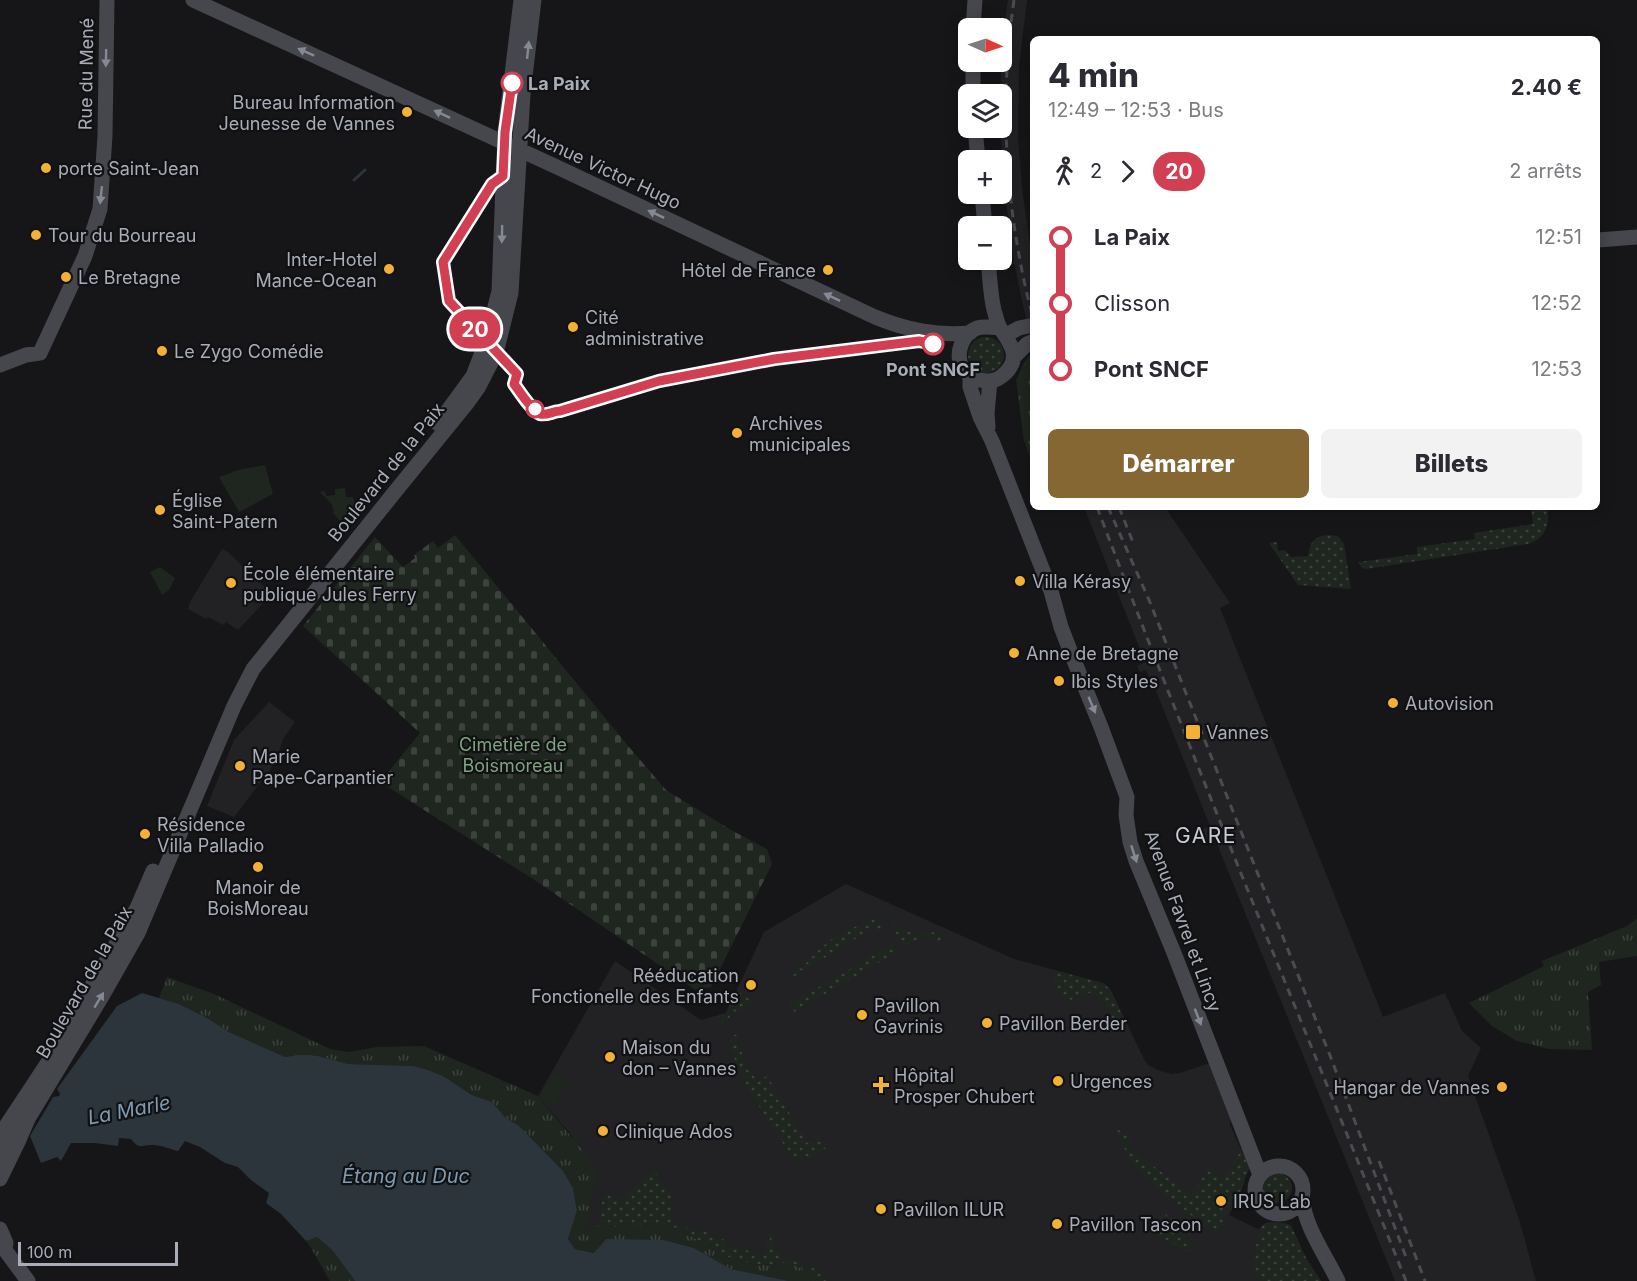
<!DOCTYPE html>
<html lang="fr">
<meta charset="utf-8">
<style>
body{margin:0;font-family:Inter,sans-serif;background:#f2f2f3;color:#2b2b33;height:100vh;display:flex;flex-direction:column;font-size:22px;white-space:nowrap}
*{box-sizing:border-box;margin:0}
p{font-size:20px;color:#7c7c81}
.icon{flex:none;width:33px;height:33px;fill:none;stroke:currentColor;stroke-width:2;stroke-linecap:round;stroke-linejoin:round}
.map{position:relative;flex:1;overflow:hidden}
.side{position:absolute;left:1030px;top:36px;width:570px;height:474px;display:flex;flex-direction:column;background:#fff;border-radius:9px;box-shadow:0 3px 15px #0003}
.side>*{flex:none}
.badge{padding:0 12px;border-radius:20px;font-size:21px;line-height:39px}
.needle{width:39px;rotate:93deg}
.controls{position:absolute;left:958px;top:18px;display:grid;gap:12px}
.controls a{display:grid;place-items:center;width:54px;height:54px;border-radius:9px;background:#fff;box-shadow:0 3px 15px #0003;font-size:30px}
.scale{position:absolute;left:18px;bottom:15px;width:160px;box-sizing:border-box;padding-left:6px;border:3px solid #a8adb8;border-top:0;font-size:16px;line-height:21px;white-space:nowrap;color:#a8adb8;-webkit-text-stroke:4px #111113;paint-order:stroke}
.map>.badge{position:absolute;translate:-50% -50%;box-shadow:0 0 0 3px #fff}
.legs{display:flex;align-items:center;gap:9px;height:66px;padding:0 18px;font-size:20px}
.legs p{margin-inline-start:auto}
.overview{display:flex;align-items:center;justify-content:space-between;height:102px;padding:0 18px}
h1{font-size:33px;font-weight:800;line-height:45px}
.primary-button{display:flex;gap:12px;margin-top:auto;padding:12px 18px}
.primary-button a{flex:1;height:69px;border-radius:9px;background:#856733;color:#fff;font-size:24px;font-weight:800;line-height:69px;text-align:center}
.primary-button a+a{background:#f2f2f3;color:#2b2b33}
ul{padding:0 18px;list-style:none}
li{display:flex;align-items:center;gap:21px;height:66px;font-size:22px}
li i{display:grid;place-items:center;width:9px;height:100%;margin:0 8px;background:currentColor}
li i::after{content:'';width:15px;height:15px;margin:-8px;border:4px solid;border-radius:50%;background:#fff}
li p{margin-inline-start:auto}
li:first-child i{background:linear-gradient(#0000 50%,currentColor 0)}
li:last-child i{background:linear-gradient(currentColor 50%,#0000 0)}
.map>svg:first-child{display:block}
.built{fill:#222225}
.grass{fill:url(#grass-dots)}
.cemetery{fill:url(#cemetery-stones)}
.park{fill:url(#park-tufts)}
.garden{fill:#1e261f}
.water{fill:#2c353c}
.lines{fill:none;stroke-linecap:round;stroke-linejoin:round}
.stream{stroke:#2c353c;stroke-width:3}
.secondary{stroke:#45474d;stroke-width:15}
.rail{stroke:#4a4c52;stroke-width:3;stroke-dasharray:8 6;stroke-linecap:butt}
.oneway{fill:#858993}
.line-1-casing{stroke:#fff;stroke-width:14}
.line-1{stroke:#d23e52;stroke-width:9}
.stop-1-dot{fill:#fff;stroke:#d23e52;stroke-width:3}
.poi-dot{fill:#f2b134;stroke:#111113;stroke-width:2}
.labels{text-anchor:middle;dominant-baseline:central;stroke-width:4.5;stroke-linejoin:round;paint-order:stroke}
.street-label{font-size:18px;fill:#a8adb8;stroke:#111113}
.stop-label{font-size:18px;font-weight:bold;fill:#a8adb8;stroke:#111113;text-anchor:start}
.poi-label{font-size:18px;fill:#a8adb8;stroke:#111113;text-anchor:start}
.park-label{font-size:18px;fill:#7fa381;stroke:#111113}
.water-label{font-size:20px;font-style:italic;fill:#7f9bb3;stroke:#111113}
.quarter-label{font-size:21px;letter-spacing:1.5px;fill:#c9ccd4;stroke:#111113}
</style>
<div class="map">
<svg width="1637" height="1281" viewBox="0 0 1637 1281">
<defs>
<pattern id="grass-dots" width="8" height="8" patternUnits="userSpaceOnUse" patternTransform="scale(1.5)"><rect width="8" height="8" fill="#1e261f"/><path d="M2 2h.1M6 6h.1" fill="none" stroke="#3c433d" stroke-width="1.8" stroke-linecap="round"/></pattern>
<pattern id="cemetery-stones" width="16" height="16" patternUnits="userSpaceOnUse" patternTransform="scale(1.5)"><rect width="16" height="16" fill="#1e261f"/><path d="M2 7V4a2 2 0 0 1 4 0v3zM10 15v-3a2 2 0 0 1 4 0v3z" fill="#3c433d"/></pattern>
<pattern id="park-tufts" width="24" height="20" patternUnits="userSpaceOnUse" patternTransform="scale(1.5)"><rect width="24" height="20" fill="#1e261f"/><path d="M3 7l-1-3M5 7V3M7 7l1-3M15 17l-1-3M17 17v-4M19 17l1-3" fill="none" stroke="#3c433d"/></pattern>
</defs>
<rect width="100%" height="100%" fill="#161618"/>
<path class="built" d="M1008 0H1027L1019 66 1018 137 1022 188 1033 267V345L1026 319 1014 263 1005 193 1000 128H1002V94H1000L1003 33Z
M1084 507H1165L1230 603 1220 608 1383 1017 1445 993 1462 1031 1481 1048 1468 1076 1519 1219 1536 1281H1395L1215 839 1203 844 1198 831 1210 826 1153 683H1151L1146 670 1140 672 1137 666 1145 662Z
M222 549 228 552 272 594 238 630 226 622 223 625 208 617 206 619 188 609 190 602Z
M269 702 295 722 283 739 278 755 270 770 234 817 207 806 234 740Z
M846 884 1014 959 1103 983 1110 989 1144 1059 1148 1065 1158 1070 1171 1074 1180 1073 1210 1063 1231 1118 1230 1125 1250 1168 1244 1179 1242 1189 1229 1215 1264 1232 1293 1231 1306 1258 1321 1281H817L796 1265 734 1260 672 1226 626 1225 617 1227 587 1224 572 1136 538 1096 615 961 701 1020 726 1013 764 932Z"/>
<path class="grass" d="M968 355a18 18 0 1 1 36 0a18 18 0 1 1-36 0Z
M1547 507C1551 524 1545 539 1528 544L1366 569 1362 568 1358 562 1417 554V547L1475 539 1474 533 1533 524 1531 509Z
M1327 535 1338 536 1344 544 1351 589 1298 585 1269 543 1277 542 1278 551 1285 550 1291 557 1308 556C1310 543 1313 537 1327 535Z
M875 919 882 924 885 930 881 933 876 926 787 981 797 967 801 969C819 949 836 930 863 925V921Z
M892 919 896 920 893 923 894 926 919 936 927 930 942 936 939 943 924 936 904 946 890 923Z
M893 944 897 952 792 1013 790 1004Z
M1057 971 1103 983 1110 989 1127 1024 1117 1030 1113 1024C1113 1013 1102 995 1090 993 1083 992 1076 997 1071 1000L1063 996 1054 982Z
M736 991 755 1001 744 1009 729 1013 730 1017 720 1024 718 1015 726 1013Z
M737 1034 742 1038 736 1042 757 1082 767 1076 807 1143 823 1141 826 1148C815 1155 804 1164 791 1156 772 1125 734 1074 730 1040L733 1036Z
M1116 1128 1131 1139 1128 1148H1130L1192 1196 1207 1169 1210 1167 1223 1177 1242 1150 1250 1168C1245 1175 1245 1181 1242 1188 1241 1193 1238 1198 1235 1203L1232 1202 1224 1218 1226 1223C1222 1230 1218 1230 1210 1231L1135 1168 1115 1130Z
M654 1170 673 1198 670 1217 679 1226 711 1233 710 1237 726 1240 725 1246 764 1254 770 1233 775 1236 771 1239 783 1260 790 1258 817 1270 826 1281H817L796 1265 780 1262 772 1265 754 1264 734 1260 672 1226 626 1225 617 1227 599 1224 603 1194 621 1199Z
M1262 1188a15 15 0 1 1 30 0a15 15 0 1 1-30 0Z
M1165 1213 1193 1245 1189 1253 1150 1231 1164 1223 1160 1216Z
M1272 1222 1284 1223 1291 1225 1306 1258 1321 1281H1260L1254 1275V1250L1260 1236 1259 1229 1265 1223Z"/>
<path class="cemetery" d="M455 535 629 747 666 790 731 830 767 849 772 864 711 987 696 990 533 879 380 782 420 733 303 626 375 537 403 567 415 558 414 555 433 541 438 548Z"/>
<path class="park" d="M1033 353V465L1024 441 1016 380 1025 361Z
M1637 918V956L1599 962 1601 985 1588 992 1592 1050 1549 1049 1517 1041 1492 1026 1469 1003 1544 966 1542 961 1627 926Z
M167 977 214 994 330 1049 349 1052 377 1047 424 1046 538 1096 597 1168 587 1224 617 1227 626 1225 672 1226 734 1260 754 1264 771 1265 780 1262 796 1265 817 1281H789L731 1269 694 1248 664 1240 594 1253 575 1249 568 1239 577 1209 573 1188 519 1126 505 1117 492 1102 472 1095 443 1076 428 1070 414 1066 348 1064 318 1056 310 1055H297L285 1057 229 1032 207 1018 179 1004 159 998Z
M316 1236 333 1251 355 1281H330L311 1248 306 1241Z"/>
<path class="garden" d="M265 465 273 494 239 512 219 477 238 470Z
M345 488 346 497H353L356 508 343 525 333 513 334 511 332 508 333 506 320 492 325 491 326 496 335 495V489Z
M160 567 175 578 169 590 162 595 150 572Z
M553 1073 569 1082 555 1106 539 1097Z"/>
<path class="water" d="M142 993 179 1004 207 1018 229 1032 285 1057 297 1055H310L318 1056 348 1064 414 1066 428 1070 443 1076 472 1095 492 1102 505 1117 519 1126 563 1171 573 1188 577 1210 568 1239 575 1249 594 1253 606 1239 664 1240 694 1248 731 1269 789 1281H355L333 1251 317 1237 306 1241 281 1214 266 1203 269 1193 251 1180 238 1167 225 1163 200 1147 185 1141 178 1151C170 1149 161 1145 153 1145 142 1144 140 1151 131 1139L119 1138 118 1146 95 1143H71L61 1161 57 1157 41 1163 30 1136 53 1097 59 1096 60 1094 57 1089 117 1006Z"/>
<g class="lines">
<path class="stream" d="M354 180 365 170"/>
<path class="secondary" d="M193 0 559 168 875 317C907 330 936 336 970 333
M973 28 975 0
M973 62V94
M975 128 978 160
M982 194 985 226
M1598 240 1637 237
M988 260C990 276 990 294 994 310 996 316 997 323 1000 328 1011 344 1023 359 1002 376 996 381 988 382 980 380 973 379 966 373 962 367 955 353 962 334 977 328 984 326 993 327 1000 328
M1006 335 1019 328 1034 325
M1013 358 1027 344 1034 341
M0 365 26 355 40 353 85 256 100 209 105 136 107 0
M970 375V387L980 417 992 441 1051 591 1061 627 1071 653 1101 727 1127 797 1126 815 1130 842 1136 861 1174 953 1260 1175
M438 424 473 376 486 342 499 291 505 132 521 0
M988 427 987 413 990 381
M0 1135 74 1023 89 991 137 908 153 871
M0 1154 16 1126
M1255 1190a24 24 0 1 1 48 0a24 24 0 1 1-48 0Z
M0 1179 18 1142 28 1119 101 998 138 933 234 706 253 669 394 493 468 402 478 388 496 353 511 293 523 94 534 0
M1302 1196C1304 1226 1325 1254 1338 1281
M0 1229 6 1243 5 1250
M0 1247 5 1250 28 1281"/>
<path class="rail" d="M1014 0C998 108 1006 217 1034 322
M1097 507C1195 767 1303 1023 1406 1281
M1108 507 1149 600 1331 1058 1406 1257
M1119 507 1134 545
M1379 1161 1425 1281"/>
</g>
<defs><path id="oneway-solid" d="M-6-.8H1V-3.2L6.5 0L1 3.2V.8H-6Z" transform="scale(1.5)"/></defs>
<g class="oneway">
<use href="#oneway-solid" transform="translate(528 50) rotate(-84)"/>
<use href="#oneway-solid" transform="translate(306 52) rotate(-156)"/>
<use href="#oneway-solid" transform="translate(106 58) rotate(91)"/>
<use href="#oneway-solid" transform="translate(442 114) rotate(-155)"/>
<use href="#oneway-solid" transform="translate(101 195) rotate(96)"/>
<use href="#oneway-solid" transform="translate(656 214) rotate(-155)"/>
<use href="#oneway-solid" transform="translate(502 234) rotate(91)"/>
<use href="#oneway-solid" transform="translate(832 297) rotate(-155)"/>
<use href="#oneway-solid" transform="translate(1092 705) rotate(67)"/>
<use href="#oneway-solid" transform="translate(1134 854) rotate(72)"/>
<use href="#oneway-solid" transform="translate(99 1000) rotate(-59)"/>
<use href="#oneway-solid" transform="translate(1198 1017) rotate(69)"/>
</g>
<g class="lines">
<defs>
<path id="line-1" d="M512 83 505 132 503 176 492 184 443 262 449 301 517 374 514 384C520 392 531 410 540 414 546 416 554 411 560 411L659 381 774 359 919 341 933 344"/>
</defs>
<use href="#line-1" class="line-1-casing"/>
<use href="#line-1" class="line-1"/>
</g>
<g class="stop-1-dot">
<circle cx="512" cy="83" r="10"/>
<circle cx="933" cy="344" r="10"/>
<circle cx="535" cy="409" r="8"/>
</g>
<g class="poi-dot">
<circle cx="407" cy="112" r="6"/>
<circle cx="46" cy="168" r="6"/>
<circle cx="36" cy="235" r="6"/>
<circle cx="389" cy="269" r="6"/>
<circle cx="828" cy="270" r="6"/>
<circle cx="66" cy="277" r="6"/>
<circle cx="573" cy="327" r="6"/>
<circle cx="162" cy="351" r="6"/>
<circle cx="737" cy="433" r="6"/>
<circle cx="160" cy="510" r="6"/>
<circle cx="1020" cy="581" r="6"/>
<circle cx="231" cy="583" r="6"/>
<circle cx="1014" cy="653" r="6"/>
<circle cx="1059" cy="681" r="6"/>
<circle cx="1393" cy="703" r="6"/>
<rect x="1185" y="724" width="16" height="16" rx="3"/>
<circle cx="240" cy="766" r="6"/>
<circle cx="145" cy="834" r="6"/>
<circle cx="258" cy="867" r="6"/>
<circle cx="751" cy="985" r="6"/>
<circle cx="862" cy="1015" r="6"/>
<circle cx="987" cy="1023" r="6"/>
<circle cx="610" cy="1057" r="6"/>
<circle cx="1058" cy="1081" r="6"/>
<path d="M878 1076h6v6h6v6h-6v6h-6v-6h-6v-6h6z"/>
<circle cx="1502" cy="1087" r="6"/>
<circle cx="603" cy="1131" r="6"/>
<circle cx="1221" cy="1201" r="6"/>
<circle cx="881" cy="1209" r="6"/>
<circle cx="1057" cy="1224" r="6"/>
</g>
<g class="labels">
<g class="street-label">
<text transform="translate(86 74) rotate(-89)">Rue du Mené</text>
<text transform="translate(603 168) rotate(25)">Avenue Victor Hugo</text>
<text transform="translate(386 472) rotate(-51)">Boulevard de la Paix</text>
<text transform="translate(1183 921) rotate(70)">Avenue Favrel et Lincy</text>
<text transform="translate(84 982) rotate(-60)">Boulevard de la Paix</text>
</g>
<g class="stop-label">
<text x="528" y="83">La Paix</text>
<text x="933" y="369" text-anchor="middle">Pont SNCF</text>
</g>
<g class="poi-label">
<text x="395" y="102" text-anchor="end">Bureau Information<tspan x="395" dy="21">Jeunesse de Vannes</tspan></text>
<text x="58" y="168">porte Saint-Jean</text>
<text x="48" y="235">Tour du Bourreau</text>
<text x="377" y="259" text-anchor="end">Inter-Hotel<tspan x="377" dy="21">Mance-Ocean</tspan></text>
<text x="816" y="270" text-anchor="end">Hôtel de France</text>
<text x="78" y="277">Le Bretagne</text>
<text x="585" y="317">Cité<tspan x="585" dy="21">administrative</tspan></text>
<text x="174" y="351">Le Zygo Comédie</text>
<text x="749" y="423">Archives<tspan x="749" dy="21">municipales</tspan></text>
<text x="172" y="500">Église<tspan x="172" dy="21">Saint-Patern</tspan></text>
<text x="243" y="573">École élémentaire<tspan x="243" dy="21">publique Jules Ferry</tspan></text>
<text x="1032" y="581">Villa Kérasy</text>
<text x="1026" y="653">Anne de Bretagne</text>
<text x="1071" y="681">Ibis Styles</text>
<text x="1405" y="703">Autovision</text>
<text x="1206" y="732">Vannes</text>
<text x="252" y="756">Marie<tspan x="252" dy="21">Pape-Carpantier</tspan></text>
<text x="157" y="824">Résidence<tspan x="157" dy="21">Villa Palladio</tspan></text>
<text x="258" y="887" text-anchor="middle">Manoir de<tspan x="258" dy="21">BoisMoreau</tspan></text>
<text x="739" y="975" text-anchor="end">Rééducation<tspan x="739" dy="21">Fonctionelle des Enfants</tspan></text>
<text x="874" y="1005">Pavillon<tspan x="874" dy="21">Gavrinis</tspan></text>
<text x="999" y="1023">Pavillon Berder</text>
<text x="622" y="1047">Maison du<tspan x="622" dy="21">don – Vannes</tspan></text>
<text x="894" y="1075">Hôpital<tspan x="894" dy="21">Prosper Chubert</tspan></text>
<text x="1070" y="1081">Urgences</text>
<text x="1490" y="1087" text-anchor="end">Hangar de Vannes</text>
<text x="615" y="1131">Clinique Ados</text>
<text x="1233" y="1201">IRUS Lab</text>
<text x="893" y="1209">Pavillon ILUR</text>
<text x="1069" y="1224">Pavillon Tascon</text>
</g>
<g class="park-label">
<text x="513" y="744">Cimetière de<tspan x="513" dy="21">Boismoreau</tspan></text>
</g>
<g class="water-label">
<text transform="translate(129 1110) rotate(-11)">La Marle</text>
<text x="406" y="1176">Étang au Duc</text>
</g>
<g class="quarter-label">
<text x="1206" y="835">GARE</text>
</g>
</g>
</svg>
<div class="controls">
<a><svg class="needle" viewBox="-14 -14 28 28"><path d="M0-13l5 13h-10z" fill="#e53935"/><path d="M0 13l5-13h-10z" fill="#7c7c81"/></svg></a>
<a><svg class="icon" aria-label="layers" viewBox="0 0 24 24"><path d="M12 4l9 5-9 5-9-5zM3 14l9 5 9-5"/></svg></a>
<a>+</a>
<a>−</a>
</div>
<div class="scale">100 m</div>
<b class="badge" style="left:475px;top:329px;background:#d23e52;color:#fff">20</b>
<section class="side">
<div class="overview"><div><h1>4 min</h1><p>12:49 – 12:53 · Bus</p></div><b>2.40 €</b></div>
<div class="legs"><svg class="icon" aria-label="walk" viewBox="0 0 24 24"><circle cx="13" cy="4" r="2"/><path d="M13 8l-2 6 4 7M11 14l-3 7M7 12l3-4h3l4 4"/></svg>2<svg class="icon" aria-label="forward" viewBox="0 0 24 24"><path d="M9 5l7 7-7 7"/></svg><b class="badge" style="background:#d23e52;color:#fff">20</b><p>2 arrêts</p></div>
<ul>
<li><i style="color:#d23e52"></i><b>La Paix</b><p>12:51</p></li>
<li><i style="color:#d23e52"></i><span>Clisson</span><p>12:52</p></li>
<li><i style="color:#d23e52"></i><b>Pont SNCF</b><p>12:53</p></li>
</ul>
<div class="primary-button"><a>Démarrer</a><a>Billets</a></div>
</section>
</div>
